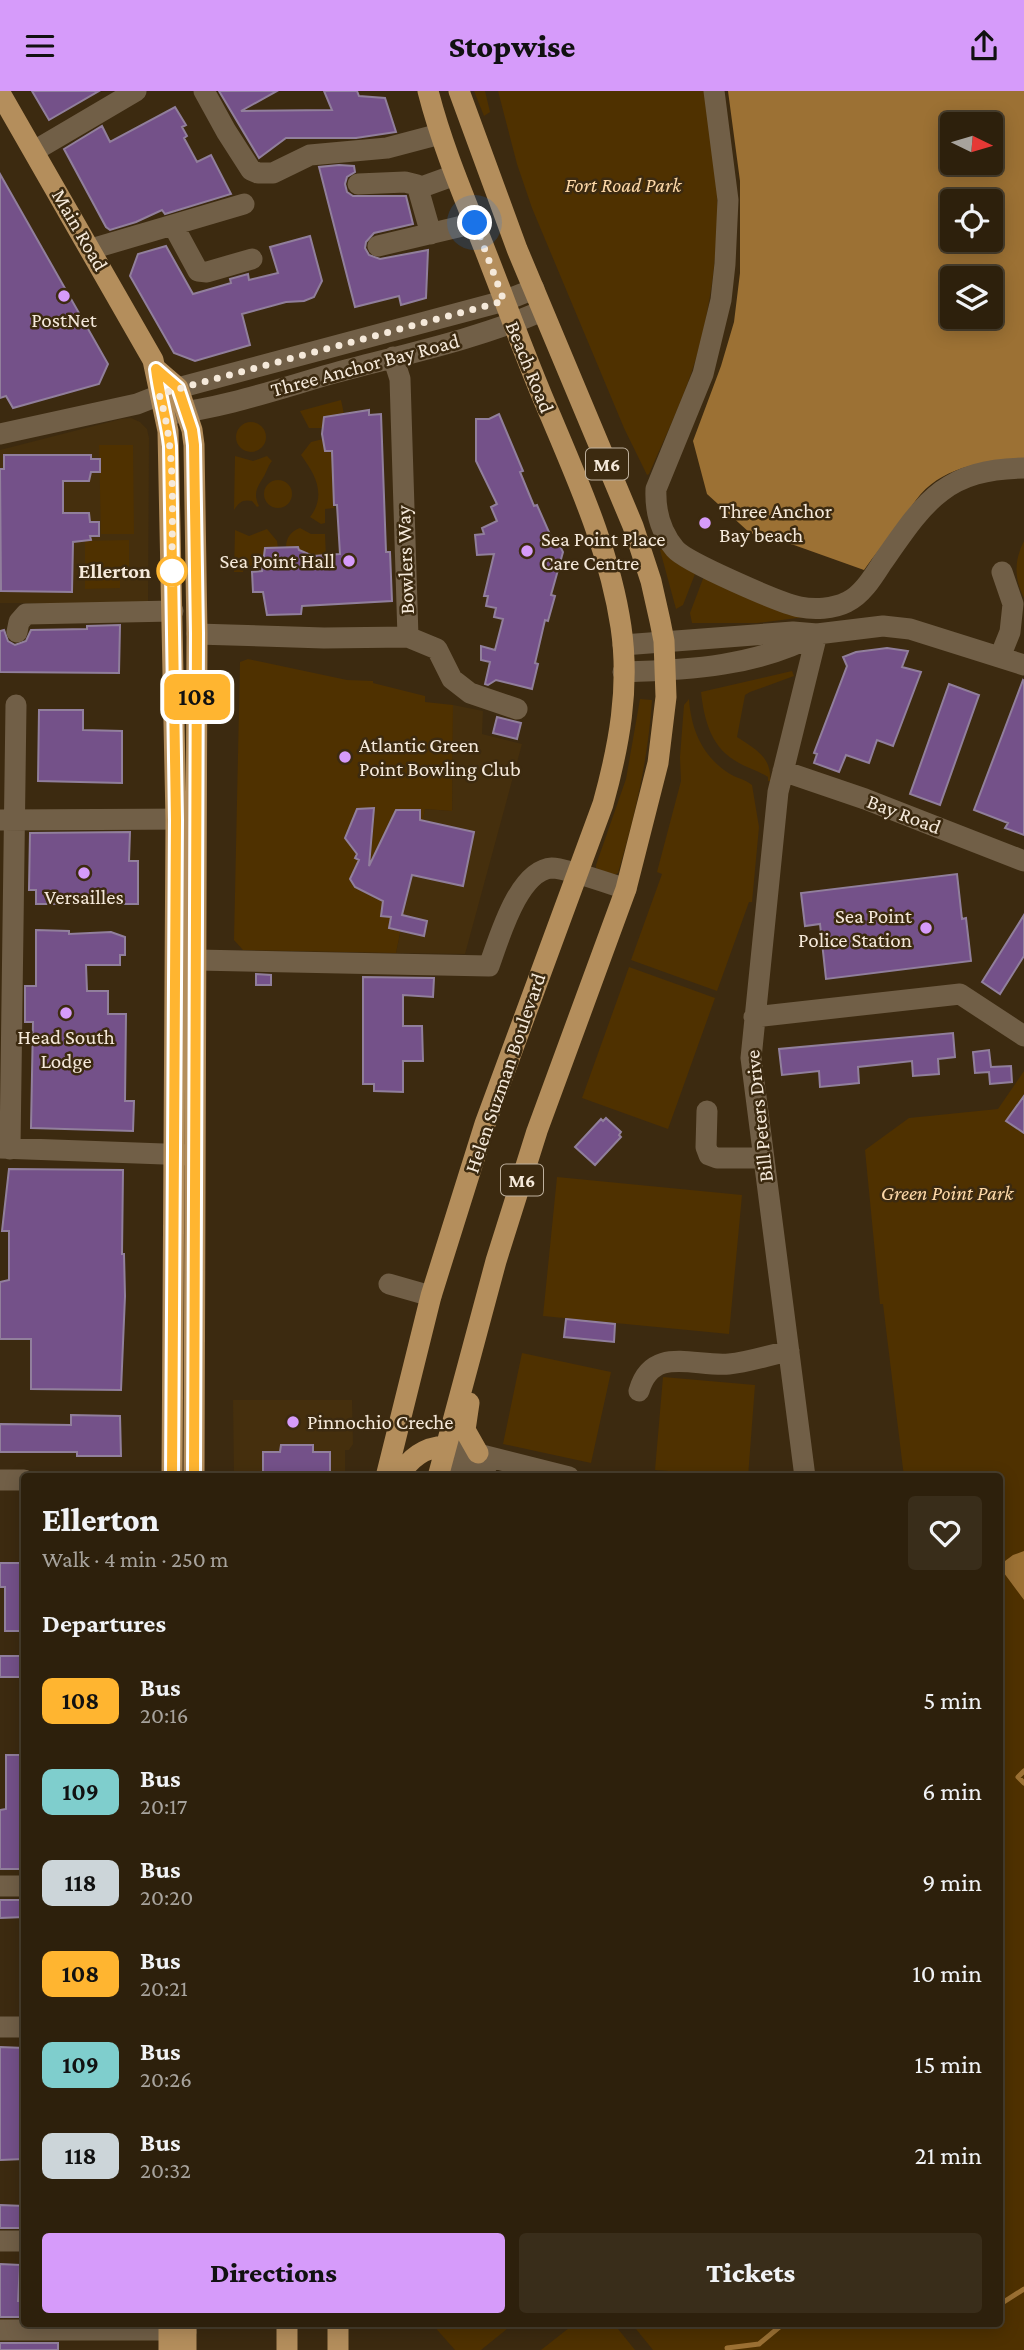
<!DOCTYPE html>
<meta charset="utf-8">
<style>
body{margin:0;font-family:"Crimson Pro",serif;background:#392d1a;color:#f1f3f6;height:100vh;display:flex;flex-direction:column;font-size:26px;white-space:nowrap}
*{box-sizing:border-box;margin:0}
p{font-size:23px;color:#a7a39d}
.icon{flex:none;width:38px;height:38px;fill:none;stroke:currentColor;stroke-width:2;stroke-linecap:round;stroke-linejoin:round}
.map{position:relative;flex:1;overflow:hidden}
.details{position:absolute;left:21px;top:1382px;width:982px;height:854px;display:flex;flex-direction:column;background:#2d200c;border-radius:7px;box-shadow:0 4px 18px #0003,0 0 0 2px #483e2d}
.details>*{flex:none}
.badge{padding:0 14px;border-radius:10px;font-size:24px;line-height:46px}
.needle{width:46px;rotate:95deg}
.tools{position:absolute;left:940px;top:21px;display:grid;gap:14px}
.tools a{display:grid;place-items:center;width:63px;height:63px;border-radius:7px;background:#2d200c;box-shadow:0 4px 18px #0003,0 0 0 2px #483e2d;font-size:35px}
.you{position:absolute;width:35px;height:35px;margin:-18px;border:5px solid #fff;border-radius:50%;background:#1a73e8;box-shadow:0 0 0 10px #1a73e833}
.map>.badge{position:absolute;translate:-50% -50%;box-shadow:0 0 0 4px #fff}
h2{padding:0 21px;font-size:26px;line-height:63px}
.round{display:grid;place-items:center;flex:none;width:74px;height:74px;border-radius:7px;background:#392d1a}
.overview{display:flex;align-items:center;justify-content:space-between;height:119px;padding:0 21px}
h1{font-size:33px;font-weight:800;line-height:52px}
.cta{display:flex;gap:14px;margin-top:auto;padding:14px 21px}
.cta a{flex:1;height:80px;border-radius:7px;background:#d69bfa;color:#111;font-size:28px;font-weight:800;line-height:80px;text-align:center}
.cta a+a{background:#392d1a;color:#f1f3f6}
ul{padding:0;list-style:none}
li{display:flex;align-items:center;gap:21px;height:91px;padding:0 21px}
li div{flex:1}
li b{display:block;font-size:26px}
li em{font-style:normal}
li .badge{min-width:77px;font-weight:700;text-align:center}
header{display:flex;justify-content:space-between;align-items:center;height:91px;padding:0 21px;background:#d69bfa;color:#111;font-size:32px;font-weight:800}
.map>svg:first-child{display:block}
.built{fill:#452f0d}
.green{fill:#4f3100}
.water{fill:#9c7134;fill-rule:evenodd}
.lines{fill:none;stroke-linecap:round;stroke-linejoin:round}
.stream{stroke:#9c7134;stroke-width:5}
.building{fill:#745189;stroke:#917f9c;stroke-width:2}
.minor{stroke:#715f47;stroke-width:21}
.major{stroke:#b48e5c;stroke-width:21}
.line-casing{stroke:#fff;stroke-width:16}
.line{stroke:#ffb530;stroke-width:10}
.walk{stroke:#f5e9da;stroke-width:7;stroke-dasharray:0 12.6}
.poi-dot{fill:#d69bfa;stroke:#3c2a10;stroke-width:2.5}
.stop-dot{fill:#fff;stroke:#ffb530;stroke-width:3.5}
.labels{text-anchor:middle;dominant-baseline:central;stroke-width:5;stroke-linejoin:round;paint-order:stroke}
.shield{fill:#3c2a10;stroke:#beb09d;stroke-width:2}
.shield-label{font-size:19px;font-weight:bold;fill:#f5e9da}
.park-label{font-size:21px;font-style:italic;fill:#fdd8a8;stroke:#3c2a10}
.street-label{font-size:21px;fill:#f5e9da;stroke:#3c2a10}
.poi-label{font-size:21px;fill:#f5e9da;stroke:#3c2a10;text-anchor:start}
.stop-label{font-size:21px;font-weight:bold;fill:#f5e9da;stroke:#3c2a10;text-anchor:end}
</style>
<header><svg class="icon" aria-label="menu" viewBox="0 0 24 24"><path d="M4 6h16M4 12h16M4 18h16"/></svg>Stopwise<svg class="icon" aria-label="share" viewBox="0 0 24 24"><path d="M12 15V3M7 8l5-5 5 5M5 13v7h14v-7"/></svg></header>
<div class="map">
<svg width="1024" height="2259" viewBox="0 0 1024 2259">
<rect width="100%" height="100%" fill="#3c2a10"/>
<path class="built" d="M131 327 140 331 147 338 149 347 148 512H0V359L121 328Z
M453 614 483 620 482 643 522 653 465 863 396 862 425 718 452 720Z
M233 1309H352L353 1353 349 1359H345V1386H234Z"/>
<path class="green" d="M474 0H485L490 21 484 25Z
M498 0H705C709 28 714 56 716 85 720 139 714 196 701 249 690 295 668 339 649 383L647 384 624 337 532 117 517 73Z
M341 309 344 323 324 326 322 337H309L300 320Z
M236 346a15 15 0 1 1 30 0a15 15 0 1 1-30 0Z
M323 348 325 360H332L334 417 325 418V432L321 433 310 426C327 404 315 383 301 364L311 351Z
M99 354H133L134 443H101Z
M235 365 253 370 267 365 272 370C269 373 268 377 266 381 261 393 251 399 259 415L257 416 252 410C243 408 239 411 234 419Z
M264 403a14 14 0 1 1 28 0a14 14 0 1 1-28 0Z
M300 437 311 443H325L326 466 321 464 301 467 298 456H286C286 447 291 440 300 437Z
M267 438 277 450 278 457 265 458 263 474 244 476 243 481H234L235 439 249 445Z
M129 449V480H120V497L85 498V450Z
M1024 450V507C1014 487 1014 470 1024 450Z
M663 458 695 483 683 514 676 518 660 459Z
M704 485 805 526 757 532H692L690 522Z
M248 568 347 589 373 590V592L425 605V611L453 614 452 720 425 718 396 862 243 859 234 849 240 571Z
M792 580 794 585 750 601 745 604 737 646C755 658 772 666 770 690H768V686C759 680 744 676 734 669 710 654 704 627 701 601Z
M640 608 652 609C648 669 635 725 618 782L614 784 596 777V774L626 688Z
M689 608C691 638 702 664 727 681 735 687 745 688 752 694L759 736 752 811H749L717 900 631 869 662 783 657 781 681 690 680 666 684 614Z
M629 876 715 907 668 1038 582 1007Z
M1024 980V2259H653L632 2233H999V1386H904L883 1213H880L865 1059 909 1027 998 1018Z
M557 1086 742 1104 729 1243 543 1225Z
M522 1262 611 1281 591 1372 503 1353Z
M663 1286 755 1294 748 1386 655 1379Z
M432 2233H513L481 2259H455Z
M574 2233H614L635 2259H541Z"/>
<path class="water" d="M728 0H1024V367C985 370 941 375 916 409 909 418 905 428 898 436 886 451 874 464 864 479L794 454 750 442 707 403 693 350 721 275 734 231 740 182V90ZM952 33H990V72H952ZM952 110H990V149H952ZM952 187H990V226H952Z
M1024 1460V1509L1001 1478V1473L1013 1464Z"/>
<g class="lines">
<path class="stream" d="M1024 1680 1018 1686 1024 1692
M999 2214 1024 2198
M727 2257 759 2253 783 2233"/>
</g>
<path class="building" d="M32 0H99L49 29Z
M219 0H277L241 20 332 19 324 0H357L359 5 385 7 396 41 356 47H286L259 67Z
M175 16 186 34 182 36 187 45 184 47 197 71 211 64 231 103 165 123 162 119 136 131 110 139 106 136 64 58 102 35 110 51Z
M339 74 354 75 355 81 347 86 345 93 347 101 353 105H406L413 133 374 142 366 151 365 157 369 164 380 168 428 159 426 207 401 214 399 205 355 216 319 76Z
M0 83 108 273 99 293 13 317 6 305 0 307Z
M310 145 322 190 314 206 304 210 286 211 242 223 250 254 195 270 174 262 130 185 138 163 166 155 193 203 231 192 230 188 248 183 249 189 278 182 270 156Z
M369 319V324L381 323 386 461H390L392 510 302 515 301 523 267 524 263 501H253L252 481 262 480 265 457 298 456 299 459 313 465 340 463 337 414H334L332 360H325L322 343 324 326Z
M499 323 523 380 520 381 534 415 537 414 552 448 556 447 563 461 551 504 555 505 548 530 545 529 535 572 538 573 532 598 496 589 488 594 485 593 490 571 481 569V555L495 559 503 528 494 526 496 517 486 515 488 505H484L494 463 477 464 475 444 484 443 482 437 497 430 491 416 497 413 476 370V328H489Z
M4 364H91V368H100V381H91L89 390H63V422H89L90 431H99V445H90L91 449 73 451 72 501 1 500 0 378H4Z
M120 534 119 582 0 581V540L4 539 8 550 15 554 26 550 31 539 87 538V535Z
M887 557 908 560 902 576 921 581 893 655 877 649 869 672 846 664 839 681 814 672 817 663 814 662 847 575 843 566 856 561Z
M1023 589 1024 590V744L1005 737 1008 732 974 719Z
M949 593 979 604 940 714 910 703Z
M39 619H83V639L122 640V692L38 690Z
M497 626 521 632 517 648 493 642Z
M374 717 369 775 396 719H420V729L474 741 463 795 412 784 402 824 427 830 424 845 389 837 391 826 381 825 383 810 355 796 350 788 359 769 355 767 357 763 345 747 357 718Z
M130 741 129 770H138V813H36V799H29L30 742Z
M957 783 962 828 966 827 971 870 826 888 820 833 805 835 801 802Z
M1024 824V865L1000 903 982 891Z
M36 839 69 840V843L111 841 125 846V864H120V874H86L87 900H108V923H126L125 1010H134L133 1040 31 1037 33 931H25V895H36Z
M256 883 271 884V894H256Z
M363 886 434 887 433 906 403 904V935H422L423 970H403V1001L374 1000V993H363Z
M953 942 955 966 938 968 939 983 913 985 912 970 858 976 859 992 820 996 819 980 782 984 779 958Z
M989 959 991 976 1011 975 1012 991 990 993 989 981 975 982 973 961Z
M1024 1005V1042L1006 1030Z
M606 1027 621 1041 619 1044 621 1046 595 1074 575 1056 601 1028 603 1030Z
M9 1078 123 1079 122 1163H124L125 1205 121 1299 31 1298V1248H0V1191L9 1189V1140H2Z
M566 1228 615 1233 614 1251 564 1246Z
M71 1324 120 1325 121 1365H77V1361H0V1333L71 1334Z
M281 1354H313V1361H330V1386H263V1361H280Z
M0 1472H24V1540H5V1496H0Z
M0 1565H20V1586H0Z
M6 1664H24V1778H0V1719L6 1718Z
M0 1809H24V1826L0 1827Z
M0 1956 24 1957V2068L0 2069Z
M0 2114 24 2115V2137H0Z
M0 2173 20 2174 18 2210H24V2226H0Z
M0 2252H58V2259H0Z"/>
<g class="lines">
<path class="minor" d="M204 0 226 40 251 79 258 82H273L310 64 387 57 440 43
M714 0 728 109 725 173 721 209 703 283 656 398C655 420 660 440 675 458 686 471 780 512 800 516 814 519 833 518 847 511 862 504 873 486 882 472 924 412 944 378 1024 377
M34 60 136 0
M358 93 405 91 417 94 431 143
M419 97 455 84
M173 134 198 180 207 181 252 168
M378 155 475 132
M91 158 244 113
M393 266 400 288 408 546
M169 323C224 317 278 298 331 283 401 264 475 249 542 220
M0 343 137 313 178 297 504 210 534 198
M17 541 19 531 26 523 173 520
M197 543 324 547 408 546 437 558 452 588 470 602 517 618
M623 554 793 541 817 543 883 535 910 538 1024 574
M1000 566 1010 541 1013 513 1002 481
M623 581C690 579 758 575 817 543
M783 680 865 708 1024 770
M0 729 194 728
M197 869 489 875C499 848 518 779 552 777 566 777 610 793 626 798
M754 926 960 903 1024 945
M707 1020 706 1056 709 1064 717 1067H763
M0 1057 191 1064
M10 1058 16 614
M389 1193 431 1205
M639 1300C652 1254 694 1276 729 1273 749 1271 769 1264 789 1260
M446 1355 569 1386
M445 1386 463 1372 488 1373
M805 1386 751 967 778 701 817 543
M0 1389H24
M0 1795H24
M0 1936H24
M0 2150H24
M0 2239H169L186 2241"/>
<path class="major" d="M0 2 153 269 168 340 176 729 172 1386
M156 278 178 297 192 339 194 354 197 543 194 1386
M469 1312 465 1339 478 1362
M386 1386 431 1205 485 1033 603 713C619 655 630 597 621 536 610 462 580 395 551 326 527 271 507 215 485 159 464 106 442 55 428 0
M398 1386C410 1367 424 1356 446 1355
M438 1386 496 1170 537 1040 626 798 658 672 666 606 664 550 660 530 651 490 633 435 517 158 459 0
M169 2259V2233
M186 2259V2233
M287 2259V2233
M338 2259V2233"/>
</g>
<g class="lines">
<defs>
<path id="line" d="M172 1386 176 729 170 355C167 329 159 304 156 278L178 297 192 339 194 354 197 542 194 1386"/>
</defs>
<use href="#line" class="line-casing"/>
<use href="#line" class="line"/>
<path class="walk" d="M172 480V493C171 432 178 361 159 303L504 210 475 132"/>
</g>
<g class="poi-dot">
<circle cx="64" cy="205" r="7"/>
<circle cx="705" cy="432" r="7"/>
<circle cx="527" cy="460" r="7"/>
<circle cx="349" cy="470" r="7"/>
<circle cx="345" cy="666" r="7"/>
<circle cx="84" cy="782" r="7"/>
<circle cx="926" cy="837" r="7"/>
<circle cx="66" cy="922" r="7"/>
<circle cx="293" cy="1331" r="7"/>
</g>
<circle class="stop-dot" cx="172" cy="480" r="14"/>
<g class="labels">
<g class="shield">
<rect x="586" y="357.5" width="42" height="31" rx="5"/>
<rect x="501" y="1073.5" width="42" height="31" rx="5"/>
</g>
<g class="shield-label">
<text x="607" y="373">M6</text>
<text x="522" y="1089">M6</text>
</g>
<g class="park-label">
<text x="623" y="94">Fort Road Park</text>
<text x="947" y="1102">Green Point Park</text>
</g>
<g class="street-label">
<text transform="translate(80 139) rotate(60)">Main Road</text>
<text transform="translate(365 274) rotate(-15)">Three Anchor Bay Road</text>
<text transform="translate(530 276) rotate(68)">Beach Road</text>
<text transform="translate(405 469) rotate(-92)">Bowlers Way</text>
<text transform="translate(904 723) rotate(21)">Bay Road</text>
<text transform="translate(505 982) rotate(-71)">Helen Suzman Boulevard</text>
<text transform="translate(759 1025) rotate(-96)">Bill Peters Drive</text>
</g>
<g class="poi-label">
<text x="64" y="229" text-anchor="middle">PostNet</text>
<text x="719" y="420">Three Anchor<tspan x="719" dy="24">Bay beach</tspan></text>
<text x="541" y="448">Sea Point Place<tspan x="541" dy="24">Care Centre</tspan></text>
<text x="335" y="470" text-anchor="end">Sea Point Hall</text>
<text x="359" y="654">Atlantic Green<tspan x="359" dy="24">Point Bowling Club</tspan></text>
<text x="84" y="806" text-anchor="middle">Versailles</text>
<text x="912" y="825" text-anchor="end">Sea Point<tspan x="912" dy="24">Police Station</tspan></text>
<text x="66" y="946" text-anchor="middle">Head South<tspan x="66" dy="24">Lodge</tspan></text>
<text x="307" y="1331">Pinnochio Creche</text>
</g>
<g class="stop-label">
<text x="151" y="480">Ellerton</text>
</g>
</g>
</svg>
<div class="tools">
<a><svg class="needle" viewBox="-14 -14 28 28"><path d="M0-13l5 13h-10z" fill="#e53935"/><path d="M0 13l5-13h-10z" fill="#a7a39d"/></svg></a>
<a><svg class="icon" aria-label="locate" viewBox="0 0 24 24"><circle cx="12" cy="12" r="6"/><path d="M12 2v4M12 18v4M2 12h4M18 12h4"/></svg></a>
<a><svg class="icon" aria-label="layers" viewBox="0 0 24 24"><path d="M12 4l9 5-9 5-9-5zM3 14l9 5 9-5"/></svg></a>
</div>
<div class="you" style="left:475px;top:132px"></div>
<b class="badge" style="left:197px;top:606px;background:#ffb530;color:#111">108</b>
<section class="details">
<div class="overview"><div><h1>Ellerton</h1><p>Walk · 4 min · 250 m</p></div><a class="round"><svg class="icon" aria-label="heart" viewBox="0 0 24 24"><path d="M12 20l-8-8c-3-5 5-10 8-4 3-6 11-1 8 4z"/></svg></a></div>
<h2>Departures</h2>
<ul>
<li><span class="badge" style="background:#ffb530;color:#111">108</span><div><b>Bus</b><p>20:16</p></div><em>5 min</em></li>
<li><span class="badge" style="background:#7fcecd;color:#111">109</span><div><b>Bus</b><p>20:17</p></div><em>6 min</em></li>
<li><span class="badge" style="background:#ccd5d9;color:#111">118</span><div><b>Bus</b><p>20:20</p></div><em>9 min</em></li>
<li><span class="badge" style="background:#ffb530;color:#111">108</span><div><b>Bus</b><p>20:21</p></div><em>10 min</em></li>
<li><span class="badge" style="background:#7fcecd;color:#111">109</span><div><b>Bus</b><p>20:26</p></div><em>15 min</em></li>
<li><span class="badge" style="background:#ccd5d9;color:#111">118</span><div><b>Bus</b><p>20:32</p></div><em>21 min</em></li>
</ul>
<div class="cta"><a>Directions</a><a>Tickets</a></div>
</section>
</div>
